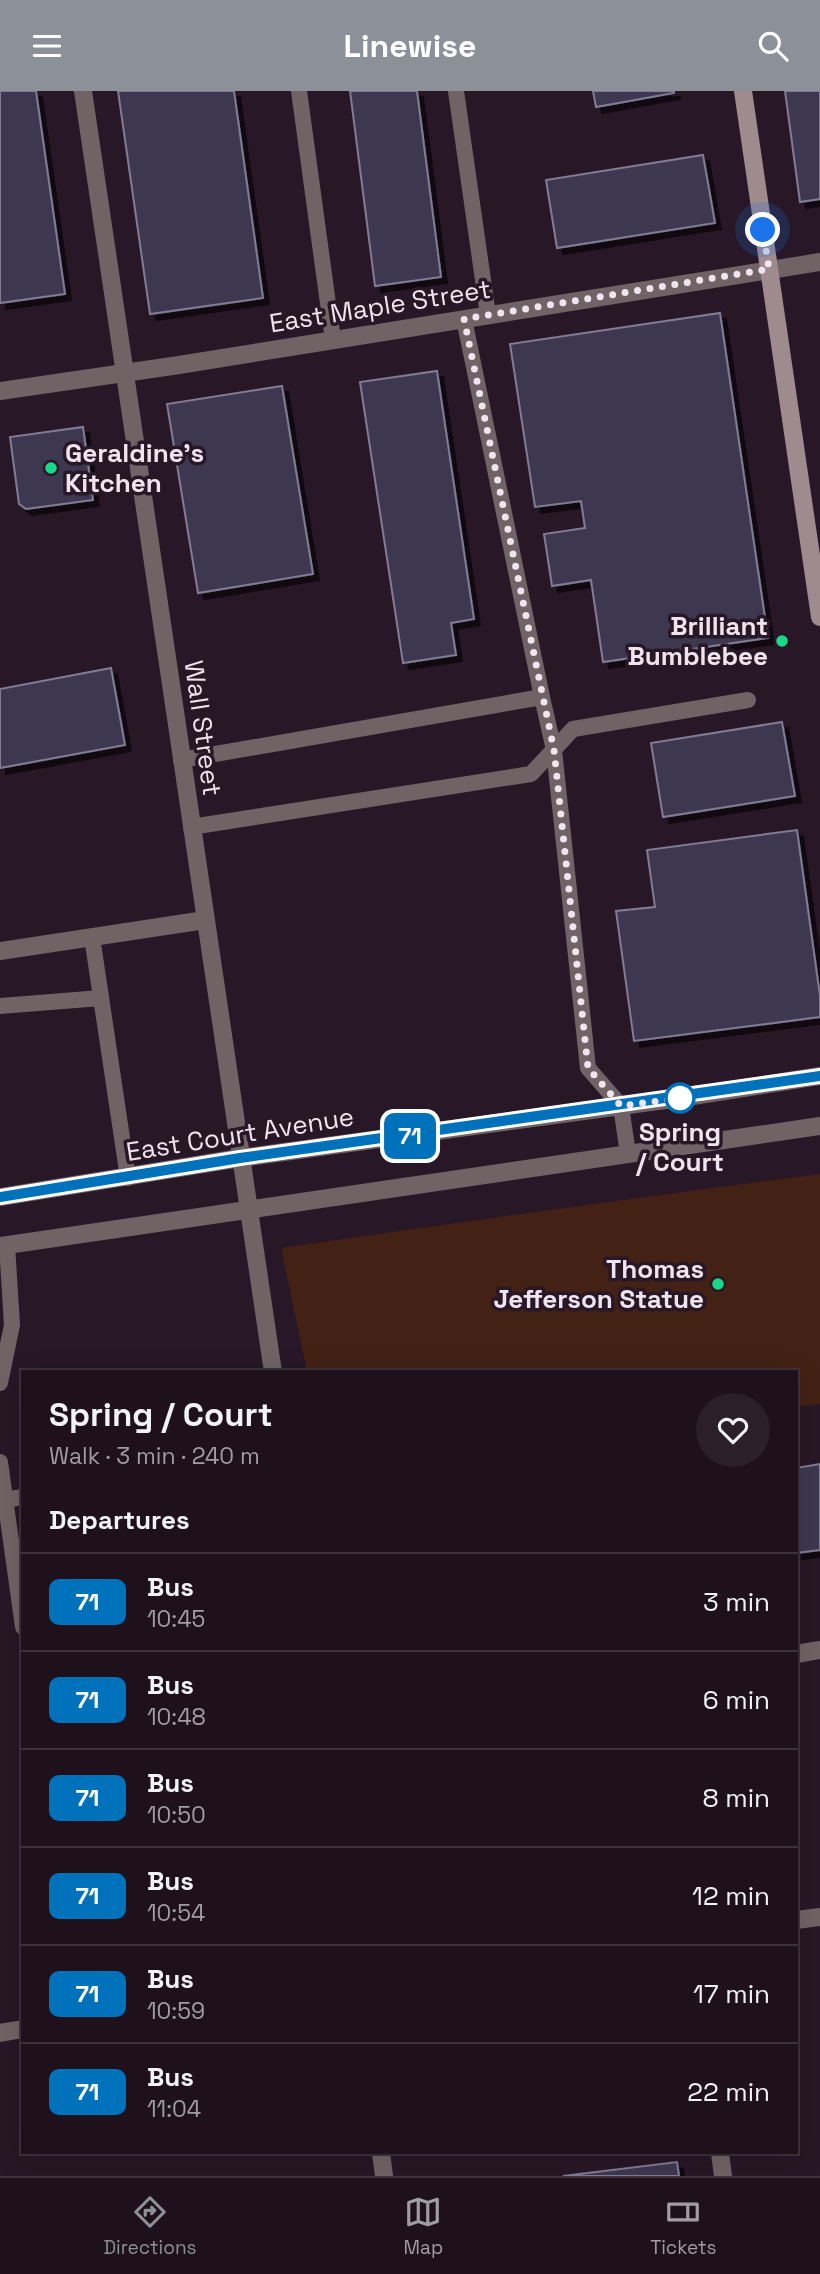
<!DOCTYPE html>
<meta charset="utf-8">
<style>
body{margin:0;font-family:"Space Grotesk",sans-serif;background:#2b1f29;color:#f1f3f6;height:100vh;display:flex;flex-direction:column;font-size:26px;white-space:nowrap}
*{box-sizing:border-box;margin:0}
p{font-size:23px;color:#a19da3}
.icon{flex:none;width:38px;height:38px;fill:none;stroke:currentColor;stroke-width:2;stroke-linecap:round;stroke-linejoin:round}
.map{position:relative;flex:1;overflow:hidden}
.panel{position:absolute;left:21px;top:1279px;width:777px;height:784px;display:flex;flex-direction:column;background:#1e111c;border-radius:0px;box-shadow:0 7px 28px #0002,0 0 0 2px #3c313b}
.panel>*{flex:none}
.badge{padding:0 14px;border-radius:10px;font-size:24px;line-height:46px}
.you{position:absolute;width:35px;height:35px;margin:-18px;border:5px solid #fff;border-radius:50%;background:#1a73e8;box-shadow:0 0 0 10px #1a73e833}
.map>.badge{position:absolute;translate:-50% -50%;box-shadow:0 0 0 4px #fff}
h2{padding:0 28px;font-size:26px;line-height:63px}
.round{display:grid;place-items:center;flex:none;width:74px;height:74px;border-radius:37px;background:#2b1f29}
.head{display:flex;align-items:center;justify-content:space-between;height:119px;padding:0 28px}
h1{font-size:33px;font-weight:800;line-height:52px}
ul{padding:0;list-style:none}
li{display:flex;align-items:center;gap:21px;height:98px;padding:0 28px;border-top:2px solid #3c313b}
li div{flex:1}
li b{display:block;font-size:26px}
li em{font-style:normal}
li .badge{min-width:77px;font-weight:700;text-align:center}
header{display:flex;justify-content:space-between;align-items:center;height:91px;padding:0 28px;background:#8c9099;color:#fff;font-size:32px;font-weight:800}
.tabs{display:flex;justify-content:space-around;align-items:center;height:98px;border-top:2px solid #3c313b;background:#1e111c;font-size:19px;color:#a19da3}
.tabs a{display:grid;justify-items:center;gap:4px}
.tabs .active{color:#8c9099}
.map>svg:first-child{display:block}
.green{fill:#432115}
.building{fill:#3e394f;stroke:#817b94;stroke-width:2;filter:url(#shadow)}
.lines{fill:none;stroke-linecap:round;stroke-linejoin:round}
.service{stroke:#706365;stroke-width:16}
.minor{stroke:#706365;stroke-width:18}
.tertiary{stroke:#706365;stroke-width:18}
.secondary{stroke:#9f8a8e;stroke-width:18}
.line-casing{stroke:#fff;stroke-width:16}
.line{stroke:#0072bc;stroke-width:10}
.walk{stroke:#f0e4ee;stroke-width:7;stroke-dasharray:0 12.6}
.poi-dot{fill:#19d989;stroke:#281726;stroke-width:2.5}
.stop-dot{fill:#fff;stroke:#0072bc;stroke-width:3.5}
.labels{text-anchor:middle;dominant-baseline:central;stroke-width:7;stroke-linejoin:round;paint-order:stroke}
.street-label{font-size:26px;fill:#f0e4ee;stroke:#281726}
.poi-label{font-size:26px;font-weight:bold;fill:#f0e4ee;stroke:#281726;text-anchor:end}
.stop-label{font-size:26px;font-weight:bold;fill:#f0e4ee;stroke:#281726}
</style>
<header><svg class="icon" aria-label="menu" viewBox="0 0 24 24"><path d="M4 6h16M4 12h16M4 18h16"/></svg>Linewise<svg class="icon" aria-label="search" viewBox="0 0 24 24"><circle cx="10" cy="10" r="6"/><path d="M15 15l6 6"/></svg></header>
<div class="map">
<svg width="820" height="2085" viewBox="0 0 820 2085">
<defs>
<filter id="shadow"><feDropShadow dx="6" dy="6" stdDeviation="0" flood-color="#0009"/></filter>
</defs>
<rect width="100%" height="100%" fill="#281726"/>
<path class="green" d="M820 1083V1313L796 1316V1281H307L281 1157C461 1131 640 1106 820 1083Z"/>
<path class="building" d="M0 0H36L65 203 0 212Z
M118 0H234L263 207 150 223Z
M350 0H417L441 186 375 195Z
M593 0H674V2L596 16Z
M785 0H820V108L800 111Z
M703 64 715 132 557 157 546 89Z
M720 222 768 547 603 571 591 489 552 495 544 443 585 437 581 410 535 416 510 253Z
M437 280 474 528 451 532 456 564 403 572 360 291Z
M282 295 313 483 198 502 167 313Z
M83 336 93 409 26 418 19 413 10 346Z
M111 577 125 654 0 677V598Z
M782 631 795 705 663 726 651 652Z
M797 739 820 905V926L634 950 616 820 655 816 647 759Z
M820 1373V1459L796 1462V1377Z
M677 2071 679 2085H563Z"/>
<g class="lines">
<path class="service" d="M299 0 333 249
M456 0 488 224
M542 606 554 659 588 977 621 1015 628 1063
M181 669 542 606 464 228
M191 736 531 683 573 638 748 609
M92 846 128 1087
M0 915 101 907
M0 1292 12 1234 7 1154
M0 1371 23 1536
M4 1409 23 1406"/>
<path class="minor" d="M0 300 179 274 820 171
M0 860 205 829
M796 1563 820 1559
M796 1829 820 1826
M0 1942 23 1938
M720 2062 723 2085"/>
<path class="tertiary" d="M83 0 273 1281
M0 1106 240 1067 680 1007 820 985
M0 1155 820 1035
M381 2062 384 2085"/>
<path class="secondary" d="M743 0 820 526"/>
</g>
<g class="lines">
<defs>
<path id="line" d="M0 1106 240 1067 820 985"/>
</defs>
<use href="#line" class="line-casing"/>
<use href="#line" class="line"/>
<path class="walk" d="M680 1007 621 1015 588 977 554 659 464 228 769 178 763 139"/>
</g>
<g class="poi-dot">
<circle cx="51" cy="377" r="7"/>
<circle cx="782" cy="550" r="7"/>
<circle cx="718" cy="1193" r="7"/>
</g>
<circle class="stop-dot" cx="680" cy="1007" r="14"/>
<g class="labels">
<g class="street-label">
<text transform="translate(380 215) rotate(-9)">East Maple Street</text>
<text transform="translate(203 637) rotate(82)">Wall Street</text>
<text transform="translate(240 1043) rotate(-9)">East Court Avenue</text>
</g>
<g class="poi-label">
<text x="65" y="362" text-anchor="start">Geraldine's<tspan x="65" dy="30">Kitchen</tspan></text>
<text x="768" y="535">Brilliant<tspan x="768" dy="30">Bumblebee</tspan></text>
<text x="704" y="1178">Thomas<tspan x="704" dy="30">Jefferson Statue</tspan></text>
</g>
<g class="stop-label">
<text x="680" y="1041">Spring<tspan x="680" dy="30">/ Court</tspan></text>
</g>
</g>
</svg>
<div class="you" style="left:763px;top:139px"></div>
<b class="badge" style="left:410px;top:1045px;background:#0072bc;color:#fff">71</b>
<section class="panel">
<div class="head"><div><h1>Spring / Court</h1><p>Walk · 3 min · 240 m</p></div><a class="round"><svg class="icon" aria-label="heart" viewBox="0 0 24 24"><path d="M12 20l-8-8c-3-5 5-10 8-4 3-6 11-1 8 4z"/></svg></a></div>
<h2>Departures</h2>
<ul>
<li><span class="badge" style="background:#0072bc;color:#fff">71</span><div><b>Bus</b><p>10:45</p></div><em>3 min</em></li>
<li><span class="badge" style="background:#0072bc;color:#fff">71</span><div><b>Bus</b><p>10:48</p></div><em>6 min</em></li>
<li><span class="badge" style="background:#0072bc;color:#fff">71</span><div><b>Bus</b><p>10:50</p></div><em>8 min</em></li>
<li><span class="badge" style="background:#0072bc;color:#fff">71</span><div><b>Bus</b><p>10:54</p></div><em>12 min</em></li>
<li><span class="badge" style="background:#0072bc;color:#fff">71</span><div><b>Bus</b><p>10:59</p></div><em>17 min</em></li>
<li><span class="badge" style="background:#0072bc;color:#fff">71</span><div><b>Bus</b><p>11:04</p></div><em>22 min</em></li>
</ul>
</section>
</div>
<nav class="tabs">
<a class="active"><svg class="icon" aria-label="directions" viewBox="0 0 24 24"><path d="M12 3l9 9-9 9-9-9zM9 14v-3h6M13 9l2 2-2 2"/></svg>Directions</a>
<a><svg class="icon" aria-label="map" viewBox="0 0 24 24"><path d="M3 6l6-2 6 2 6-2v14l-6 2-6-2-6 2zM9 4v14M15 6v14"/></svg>Map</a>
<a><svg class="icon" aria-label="tickets" viewBox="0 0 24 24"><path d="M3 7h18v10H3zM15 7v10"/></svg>Tickets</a>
</nav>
